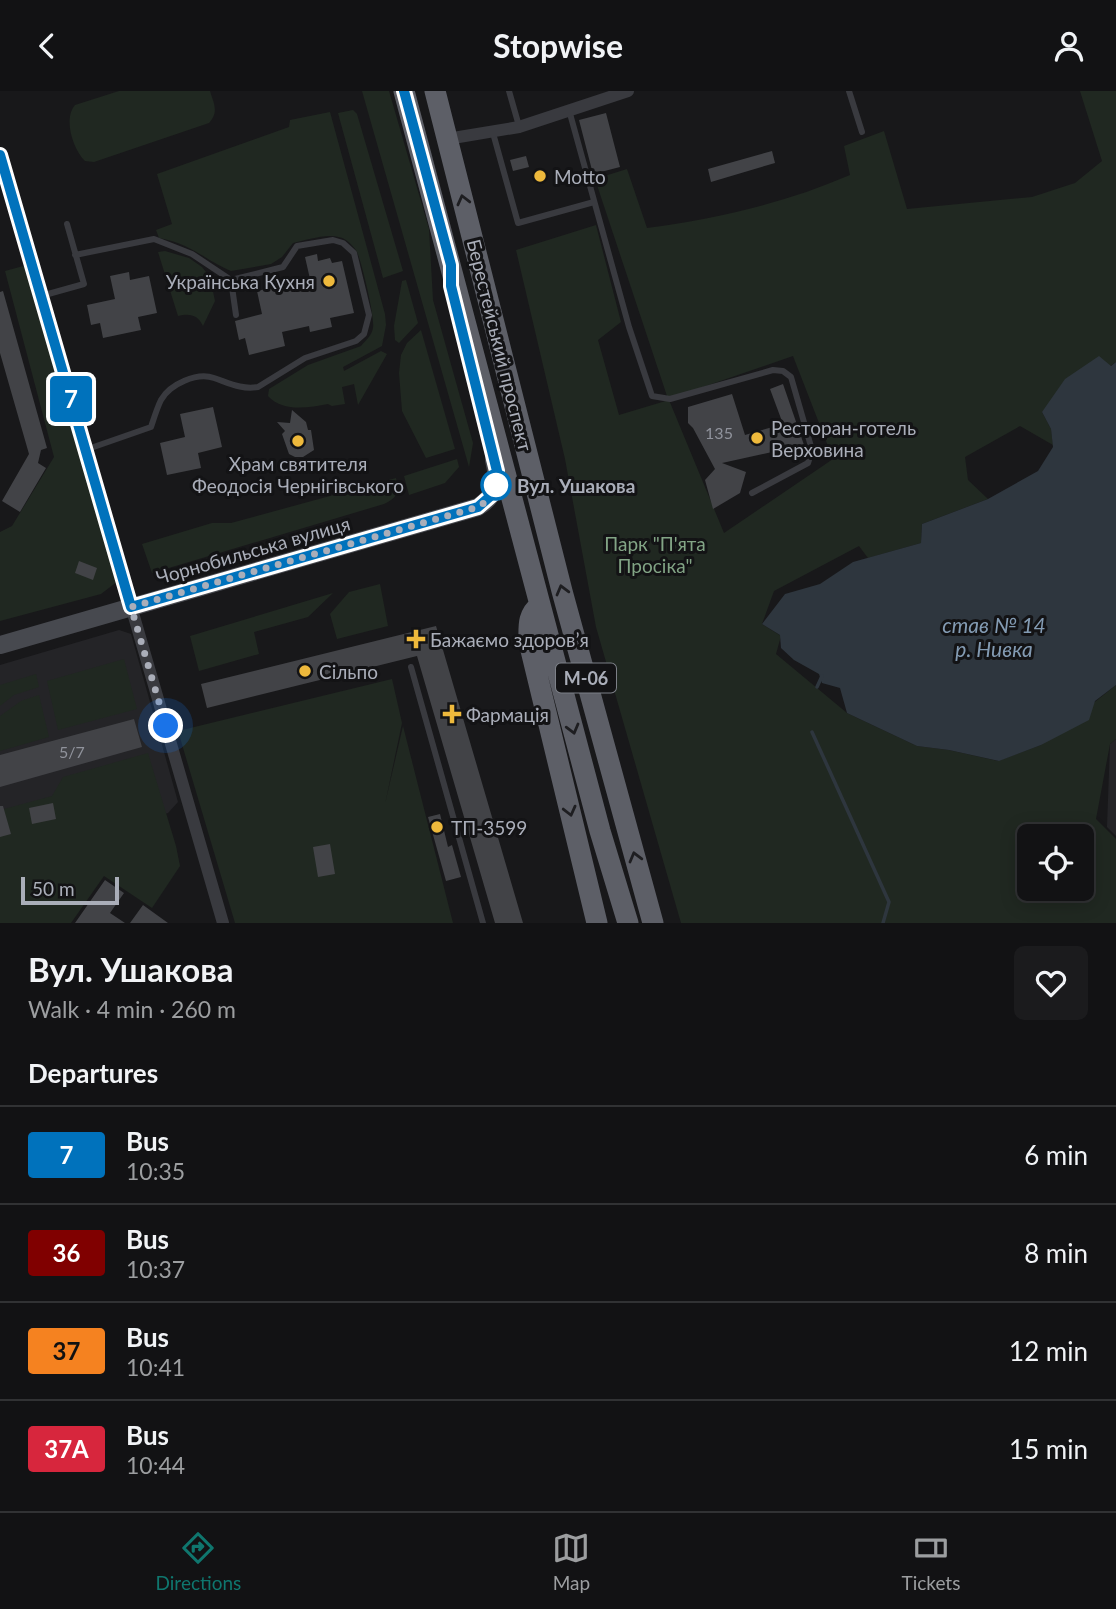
<!DOCTYPE html>
<meta charset="utf-8">
<style>
body{margin:0;font-family:Lato,sans-serif;background:#1b1b1d;color:#f1f3f6;height:100vh;display:flex;flex-direction:column;font-size:26px;white-space:nowrap}
*{box-sizing:border-box;margin:0}
p{font-size:23px;color:#9c9ea0}
.icon{flex:none;width:38px;height:38px;fill:none;stroke:currentColor;stroke-width:2;stroke-linecap:round;stroke-linejoin:round}
.map{position:relative;height:832px;overflow:hidden}
.details{display:flex;flex-direction:column;background:#121214;flex:1}
.details>*{flex:none}
.badge{padding:0 14px;border-radius:5px;font-size:24px;line-height:46px}
.buttons{position:absolute;left:1017px;top:733px;display:grid;gap:14px}
.buttons a{display:grid;place-items:center;width:77px;height:77px;border-radius:10px;background:#121214;box-shadow:0 4px 18px #0003,0 0 0 2px #313234;font-size:35px}
.scale{position:absolute;left:21px;bottom:18px;width:98px;box-sizing:border-box;padding-left:7px;border:4px solid #aaaeb9;border-top:0;font-size:19px;line-height:24px;white-space:nowrap;color:#aaaeb9;-webkit-text-stroke:5px #131315;paint-order:stroke}
.you{position:absolute;width:35px;height:35px;margin:-18px;border:5px solid #fff;border-radius:50%;background:#1a73e8;box-shadow:0 0 0 10px #1a73e833}
.map>.badge{position:absolute;translate:-50% -50%;box-shadow:0 0 0 4px #fff}
h2{padding:0 28px;font-size:26px;line-height:63px}
.round{display:grid;place-items:center;flex:none;width:74px;height:74px;border-radius:10px;background:#1b1b1d}
.overview{display:flex;align-items:center;justify-content:space-between;height:119px;padding:0 28px}
h1{font-size:33px;font-weight:700;line-height:52px}
ul{padding:0;list-style:none}
li{display:flex;align-items:center;gap:21px;height:98px;padding:0 28px;border-top:2px solid #313234}
li div{flex:1}
li b{display:block;font-size:26px}
li em{font-style:normal}
li .badge{min-width:77px;font-weight:700;text-align:center}
header{display:flex;justify-content:space-between;align-items:center;height:91px;padding:0 28px;background:#121214;font-size:32px;font-weight:700}
.tab-bar{display:flex;justify-content:space-around;align-items:center;height:98px;border-top:2px solid #313234;background:#121214;font-size:19px;color:#9c9ea0}
.tab-bar a{display:grid;justify-items:center;gap:4px}
.tab-bar .current{color:#0f766e}
.map>svg:first-child{display:block}
.built{fill:#242427}
.green{fill:#202821;fill-rule:evenodd}
.water{fill:#2e363e}
.lines{fill:none;stroke-linecap:round;stroke-linejoin:round}
.stream{stroke:#2e363e;stroke-width:3.5}
.building{fill:#424347}
.service{stroke:#393a3f;stroke-width:6}
.minor{stroke:#393a3f;stroke-width:12}
.secondary{stroke:#47494f;stroke-width:18}
.trunk{stroke:#5d5f67;stroke-width:21}
.oneway{stroke:#1e1e21}
.line-casing{stroke:#fff;stroke-width:16}
.line{stroke:#0072bc;stroke-width:10}
.walk{stroke:#aaaeb9;stroke-width:7;stroke-dasharray:0 12.6}
.poi-dot{fill:#eeb93c;stroke:#131315;stroke-width:2.5}
.stop-dot{fill:#fff;stroke:#0072bc;stroke-width:3.5}
.labels{text-anchor:middle;dominant-baseline:central;stroke-width:6;stroke-linejoin:round;paint-order:stroke}
.number-label{font-size:16px;fill:#90939c}
.shield{fill:#131315;stroke:#7d8088;stroke-width:2}
.shield-label{font-size:18px;font-weight:bold;fill:#aaaeb9}
.poi-label{font-size:19px;fill:#aaaeb9;stroke:#131315;text-anchor:start}
.street-label{font-size:19px;fill:#aaaeb9;stroke:#131315}
.stop-label{font-size:19px;font-weight:bold;fill:#aaaeb9;stroke:#131315;text-anchor:start}
.park-label{font-size:19px;fill:#82a485;stroke:#131315}
.water-label{font-size:21px;font-style:italic;fill:#839bb3;stroke:#131315}
</style>
<header><svg class="icon" aria-label="back" viewBox="0 0 24 24"><path d="M15 5l-7 7 7 7"/></svg>Stopwise<svg class="icon" aria-label="person" viewBox="0 0 24 24"><circle cx="12" cy="8" r="4"/><path d="M4 21q1-7 8-7t8 7"/></svg></header>
<div class="map">
<svg width="1116" height="832" viewBox="0 0 1116 832">
<rect width="100%" height="100%" fill="#18181a"/>
<path class="built" d="M119 539 131 543 178 711 168 722 0 769V574Z
M1116 648V745L1107 736 1110 653Z"/>
<path class="green" d="M119 0H210C214 13 219 21 209 32L94 71 85 70C73 58 63 28 75 14Z
M362 0H389L429 138 433 209 473 352 469 376Z
M1080 0H1116V271L1042 321 1051 338 1053 354 1020 335 965 366 968 389 988 408 922 433 921 452 868 467 859 455 774 500 762 533 781 545 776 563 847 622 917 655 949 659 998 670 1041 654 1116 594V648L1110 653 1096 728 1116 748V832H681L596 536 565 368 516 159 596 134 621 231 598 249 619 324 669 309 724 442 833 368 793 265 668 308 595 88 627 78 647 137C717 128 785 112 850 84L844 55 884 40 907 118 1032 106 1075 92 1102 70ZM1029 746H1082V798H1029Z
M353 19 357 23 403 180 383 187 338 22Z
M330 21 385 223 386 234 382 255 343 276 344 280 381 260 387 263 358 314 354 293 342 296 345 313 332 315 328 313C308 317 282 321 268 305L269 298 308 274 361 255C366 249 372 244 373 237 375 226 362 172 357 161 355 157 350 152 346 149 332 140 308 149 293 152L282 166 271 173 231 180C203 168 192 153 159 147L156 139 172 133 157 83 289 36 290 29Z
M165 160 189 167 202 176 210 186 215 210 203 235C198 224 190 222 178 225L158 161Z
M27 174 118 490 101 503 0 530V441L12 435 54 366 5 180Z
M406 189 418 232 399 252 395 249 394 235 402 190Z
M421 239 455 358 426 367 402 320 399 282 401 264 407 252Z
M457 368 459 376 445 392 409 404 404 385Z
M396 387C399 402 398 406 384 413L152 482 142 453 212 432H231Z
M380 493 388 535 337 548 330 523 349 501Z
M333 502 308 526 254 541 259 563 199 580 190 545Z
M124 568 137 618 58 639 47 590Z
M36 583 39 596 14 604 0 615V594Z
M392 588 402 632 385 713 403 635 453 832H235L178 640Z
M39 604 49 646 0 660V625L21 610Z
M148 662 176 755 180 775 152 817 104 785 71 832H0V740L4 718 52 705 63 686Z"/>
<path class="water" d="M1099 265 1111 275 1116 271V594L1095 610 1089 629 1041 654 999 670 949 659 917 655 847 622 840 597 822 592 819 583 794 569 781 557 780 544 762 533 785 503 820 493 853 471 921 452 922 433 988 408 1038 380 1053 356 1051 338 1042 321 1065 288Z"/>
<g class="lines">
<path class="stream" d="M817 596 822 585
M812 641 889 811 883 832"/>
</g>
<path class="building" d="M606 22 620 76 593 83 579 29Z
M772 60 775 72 711 91 708 78Z
M526 65 529 76 513 80 510 69Z
M317 163 318 170 330 167 332 172 342 170 354 222 330 227 332 236 310 241 309 235 282 241 285 255 249 264 245 247 239 249 235 230 262 223 257 200 310 188 305 166Z
M129 181 130 189 149 185 157 222 138 226 141 239 103 247 100 232 91 234 87 214 115 208 110 185Z
M3 200 47 357 41 359 38 372 46 377 20 421 2 410 29 363 0 262V201Z
M783 293 804 354 722 372 746 381 740 402 713 418 705 389 715 378 693 337 688 332V316L732 303 745 344 783 333 770 298Z
M213 316 222 356 198 362 201 377 167 384 160 352 185 346 180 323Z
M292 319 306 331 308 339H311L314 359 303 366H295L289 363 282 343 285 340 277 331 290 332Z
M79 470 97 477 93 489 75 482Z
M436 535 523 832H495L417 565 207 617 201 593Z
M134 628 142 656 0 696V664Z
M53 712 56 728 32 733 29 717Z
M0 715H3L11 743 0 746Z
M440 723 448 756 452 754 461 786 446 790 428 726Z
M330 753 335 783 318 786 313 756Z
M105 789 124 802 110 822 125 832H75Z
M143 814 168 832H130Z"/>
<g class="lines">
<path class="service" d="M509 0 519 35
M849 0 862 41
M569 19 629 236 652 305 670 308 773 279 783 280 791 286 812 359 808 372 752 402
M493 42 518 132 594 111
M75 164 154 148 192 163 231 189
M41 205 84 193 67 133
M85 359 151 336C154 327 157 317 161 309 170 293 197 281 214 287 229 292 242 299 258 296L305 267 356 250 364 243 369 224 354 162 343 152 333 149 297 155 283 176 231 189 236 224
M411 576 483 832"/>
<path class="minor" d="M447 48 519 36 628 0
M0 64 223 832"/>
<path class="secondary" d="M0 554 478 416C497 404 499 389 494 369"/>
<path class="trunk" d="M404 0 600 740 628 832
M435 0 562 500 653 832
M540 514C527 524 529 536 529 551L597 832"/>
</g>
<defs><path id="oneway-chevron" d="M-2-3.5L2.5 0L-2 3.5" fill="none" stroke-width="1.6" stroke-linecap="round" stroke-linejoin="round" transform="scale(1.75)"/></defs>
<g class="oneway">
<use href="#oneway-chevron" transform="translate(463 109) rotate(-104)"/>
<use href="#oneway-chevron" transform="translate(562 499) rotate(-105)"/>
<use href="#oneway-chevron" transform="translate(573 638) rotate(75)"/>
<use href="#oneway-chevron" transform="translate(570 720) rotate(76)"/>
<use href="#oneway-chevron" transform="translate(635 766) rotate(-105)"/>
</g>
<g class="lines">
<defs>
<path id="line" d="M0 64 131 516 478 416 494 402 497 380 451 195V174L404 0"/>
</defs>
<use href="#line" class="line-casing"/>
<use href="#line" class="line"/>
<path class="walk" d="M166 635 131 516 478 416 488 409 496 394"/>
</g>
<g class="poi-dot">
<circle cx="540" cy="85" r="7"/>
<circle cx="329" cy="190" r="7"/>
<circle cx="757" cy="347" r="7"/>
<circle cx="298" cy="350" r="7"/>
<path d="M412.5 537.5h7v7h7v7h-7v7h-7v-7h-7v-7h7z"/>
<circle cx="305" cy="580" r="7"/>
<path d="M448.5 612.5h7v7h7v7h-7v7h-7v-7h-7v-7h7z"/>
<circle cx="437" cy="736" r="7"/>
</g>
<circle class="stop-dot" cx="496" cy="394" r="14"/>
<g class="labels">
<g class="number-label">
<text x="719" y="341">135</text>
<text x="72" y="660">5/7</text>
</g>
<rect class="shield" x="556" y="572.5" width="60" height="29" rx="5"/>
<g class="shield-label">
<text x="586" y="587">М-06</text>
</g>
<g class="poi-label">
<text x="554" y="85">Motto</text>
<text x="315" y="190" text-anchor="end">Українська Кухня</text>
<text x="771" y="336">Ресторан-готель<tspan x="771" dy="22">Верховина</tspan></text>
<text x="298" y="372" text-anchor="middle">Храм святителя<tspan x="298" dy="22">Феодосія Чернігівського</tspan></text>
<text x="430" y="548">Бажаємо здоровʼя</text>
<text x="319" y="580">Сільпо</text>
<text x="466" y="623">Фармація</text>
<text x="451" y="736">ТП-3599</text>
</g>
<g class="street-label">
<text transform="translate(500 254) rotate(76)">Берестейський проспект</text>
<text transform="translate(253 459) rotate(-16)">Чорнобильська вулиця</text>
</g>
<g class="stop-label">
<text x="517" y="394">Вул. Ушакова</text>
</g>
<g class="park-label">
<text x="655" y="452">Парк "П'ята<tspan x="655" dy="22">Просіка"</tspan></text>
</g>
<g class="water-label">
<text x="994" y="533">став № 14<tspan x="994" dy="24">р. Нивка</tspan></text>
</g>
</g>
</svg>
<div class="buttons">
<a><svg class="icon" aria-label="locate" viewBox="0 0 24 24"><circle cx="12" cy="12" r="6"/><path d="M12 2v4M12 18v4M2 12h4M18 12h4"/></svg></a>
</div>
<div class="scale">50 m</div>
<div class="you" style="left:166px;top:635px"></div>
<b class="badge" style="left:71px;top:308px;background:#0072bc;color:#fff">7</b>
</div>
<section class="details">
<div class="overview"><div><h1>Вул. Ушакова</h1><p>Walk · 4 min · 260 m</p></div><a class="round"><svg class="icon" aria-label="heart" viewBox="0 0 24 24"><path d="M12 20l-8-8c-3-5 5-10 8-4 3-6 11-1 8 4z"/></svg></a></div>
<h2>Departures</h2>
<ul>
<li><span class="badge" style="background:#0072bc;color:#fff">7</span><div><b>Bus</b><p>10:35</p></div><em>6 min</em></li>
<li><span class="badge" style="background:#800000;color:#fff">36</span><div><b>Bus</b><p>10:37</p></div><em>8 min</em></li>
<li><span class="badge" style="background:#f58220;color:#111">37</span><div><b>Bus</b><p>10:41</p></div><em>12 min</em></li>
<li><span class="badge" style="background:#d7263d;color:#fff">37А</span><div><b>Bus</b><p>10:44</p></div><em>15 min</em></li>
</ul>
</section>
<nav class="tab-bar">
<a class="current"><svg class="icon" aria-label="directions" viewBox="0 0 24 24"><path d="M12 3l9 9-9 9-9-9zM9 14v-3h6M13 9l2 2-2 2"/></svg>Directions</a>
<a><svg class="icon" aria-label="map" viewBox="0 0 24 24"><path d="M3 6l6-2 6 2 6-2v14l-6 2-6-2-6 2zM9 4v14M15 6v14"/></svg>Map</a>
<a><svg class="icon" aria-label="tickets" viewBox="0 0 24 24"><path d="M3 7h18v10H3zM15 7v10"/></svg>Tickets</a>
</nav>
